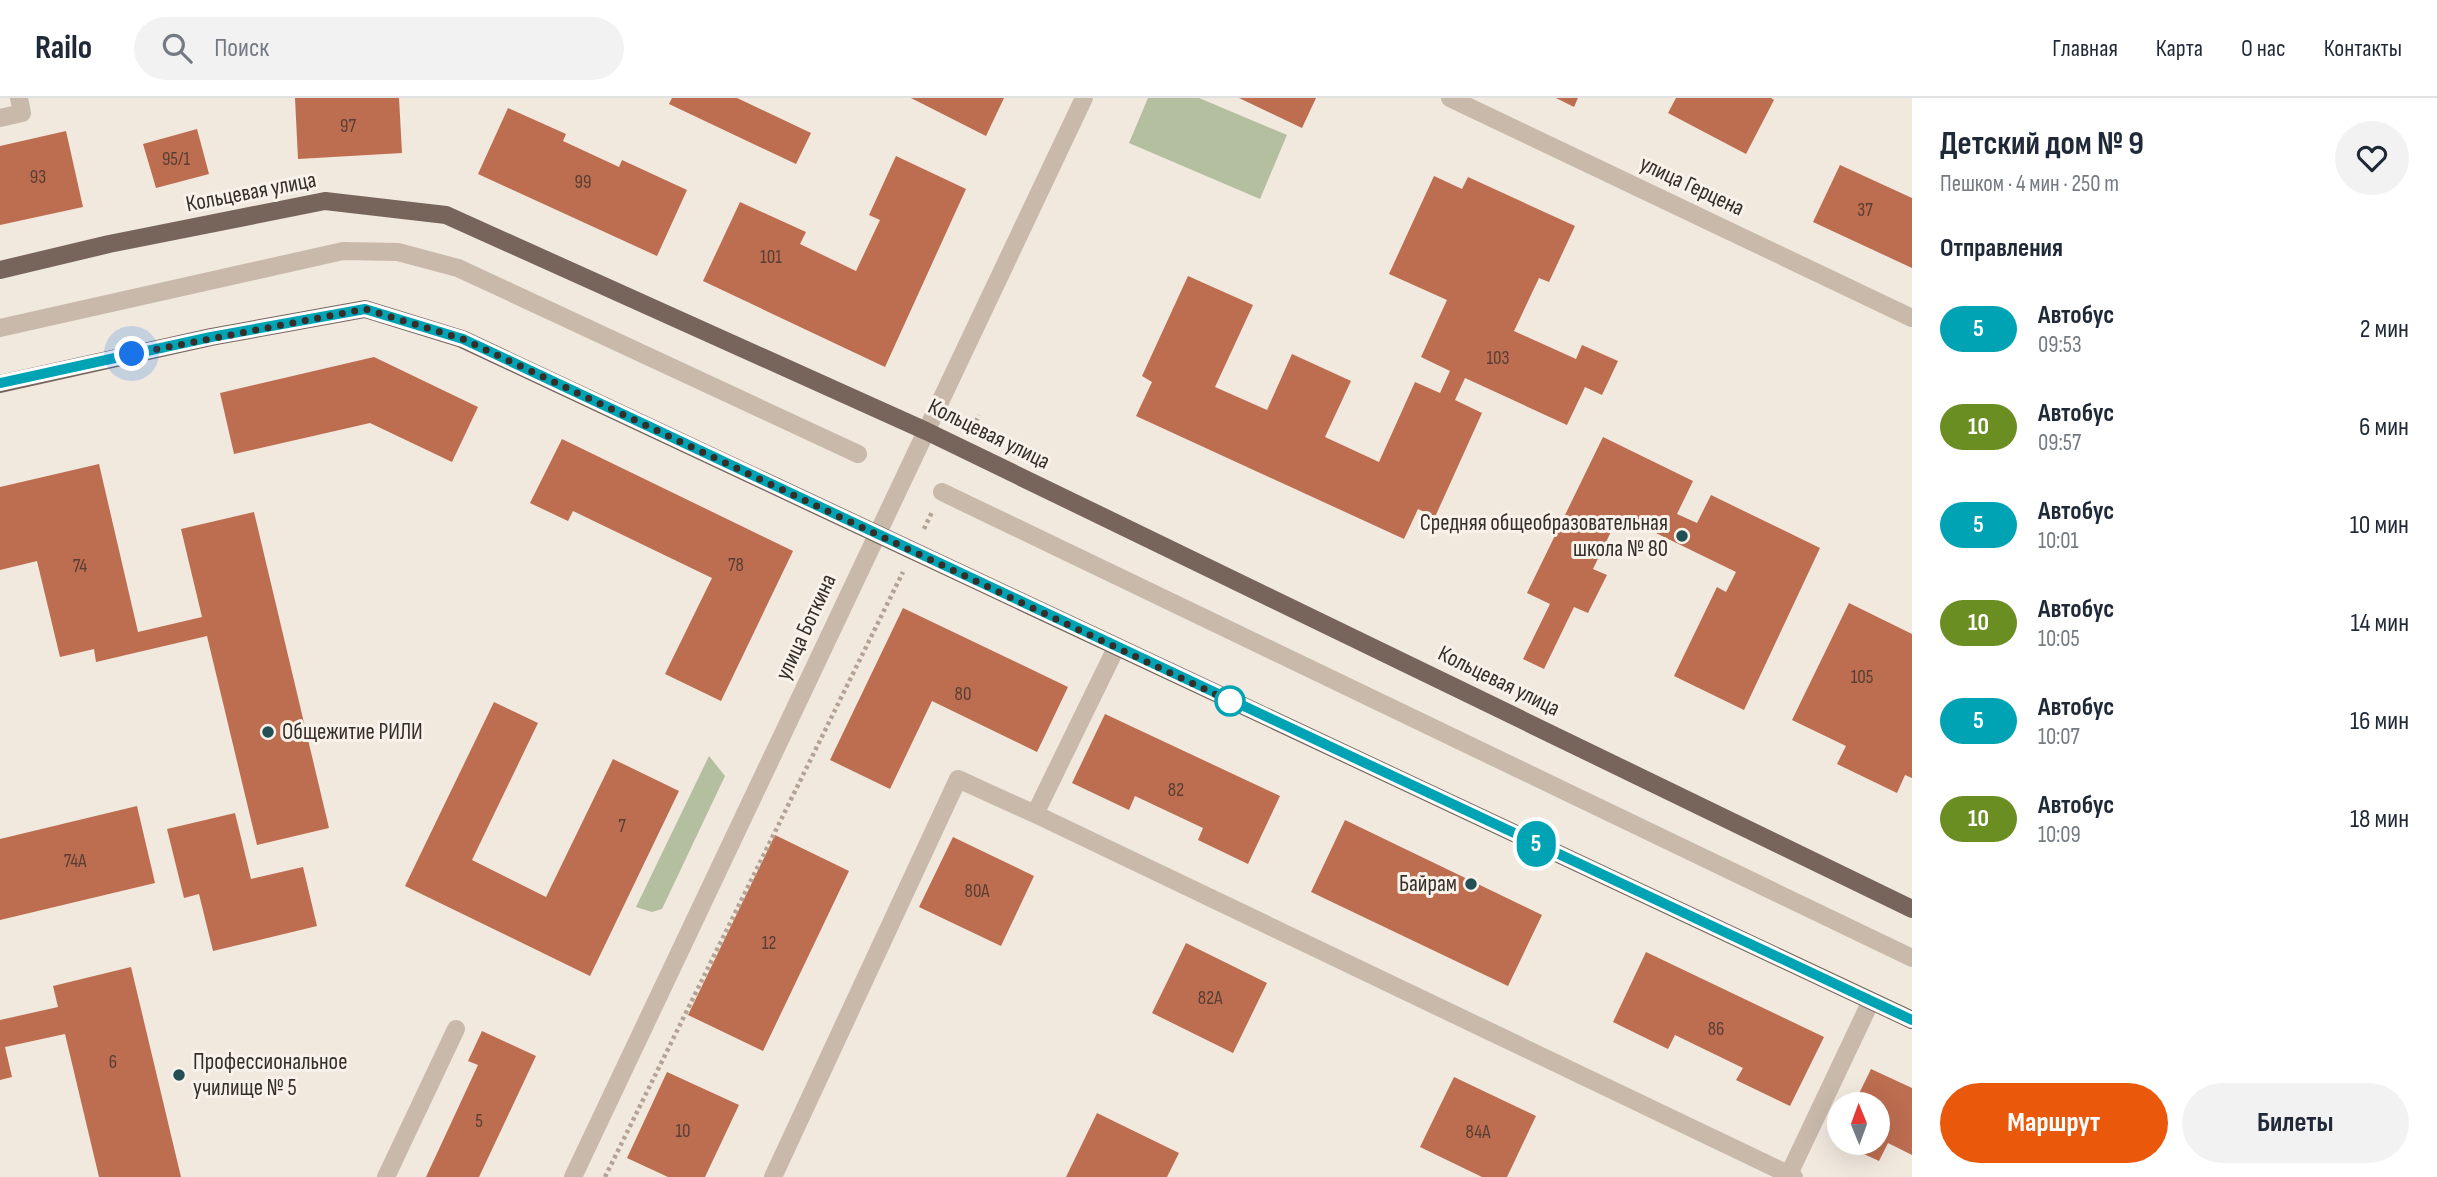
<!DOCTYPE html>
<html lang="ru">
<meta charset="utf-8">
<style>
body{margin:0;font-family:"Sofia Sans Condensed",sans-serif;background:#f2f2f3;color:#1f2937;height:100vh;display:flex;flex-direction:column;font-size:26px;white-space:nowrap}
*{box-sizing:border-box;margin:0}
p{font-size:23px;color:#747a83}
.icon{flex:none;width:38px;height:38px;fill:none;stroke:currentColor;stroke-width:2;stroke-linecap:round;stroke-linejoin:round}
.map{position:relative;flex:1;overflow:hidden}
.details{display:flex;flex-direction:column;background:#fff;width:525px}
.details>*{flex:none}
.badge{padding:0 14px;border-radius:23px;font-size:24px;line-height:46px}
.needle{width:46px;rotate:359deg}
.tools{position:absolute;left:1827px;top:994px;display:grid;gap:14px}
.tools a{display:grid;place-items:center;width:63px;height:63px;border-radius:50%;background:#fff;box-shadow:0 7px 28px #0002;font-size:35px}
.you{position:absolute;width:35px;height:35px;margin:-18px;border:5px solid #fff;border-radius:50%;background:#1a73e8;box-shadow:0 0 0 10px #1a73e833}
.map>.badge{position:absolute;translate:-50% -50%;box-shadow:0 0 0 4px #fff}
h2{padding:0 28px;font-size:26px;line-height:63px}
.round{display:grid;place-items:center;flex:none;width:74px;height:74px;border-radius:37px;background:#f2f2f3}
.overview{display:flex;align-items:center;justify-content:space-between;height:119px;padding:0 28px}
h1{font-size:33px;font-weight:700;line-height:52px}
.button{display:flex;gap:14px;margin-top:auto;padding:14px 28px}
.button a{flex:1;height:80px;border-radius:42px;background:#ea580c;color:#fff;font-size:28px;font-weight:700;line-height:80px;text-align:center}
.button a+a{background:#f2f2f3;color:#1f2937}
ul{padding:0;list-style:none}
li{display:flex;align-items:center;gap:21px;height:98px;padding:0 28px}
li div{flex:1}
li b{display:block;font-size:26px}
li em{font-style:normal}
li .badge{min-width:77px;font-weight:700;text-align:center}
header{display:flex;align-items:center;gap:42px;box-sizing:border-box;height:98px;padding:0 35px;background:#fff;border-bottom:2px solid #e0e1e3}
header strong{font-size:33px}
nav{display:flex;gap:38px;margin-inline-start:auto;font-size:24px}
.search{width:490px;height:63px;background:#f2f2f3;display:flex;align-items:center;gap:18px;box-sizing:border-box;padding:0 24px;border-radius:38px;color:#747a83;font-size:26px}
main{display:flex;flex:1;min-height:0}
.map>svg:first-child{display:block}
.green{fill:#b3bf9f}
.building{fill:#bd6d50}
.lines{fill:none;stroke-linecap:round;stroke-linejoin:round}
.path{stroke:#b4a395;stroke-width:4.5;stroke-dasharray:3.5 3.5;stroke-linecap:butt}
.minor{stroke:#c8b9ab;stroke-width:18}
.major{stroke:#77655c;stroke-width:18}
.line-casing{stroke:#fff;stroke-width:16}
.line{stroke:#00a3b4;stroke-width:10}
.walk{stroke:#362e29;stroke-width:7;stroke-dasharray:0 12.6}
.poi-dot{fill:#225055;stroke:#f8f2ea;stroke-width:2.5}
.stop-dot{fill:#fff;stroke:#00a3b4;stroke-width:3.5}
.labels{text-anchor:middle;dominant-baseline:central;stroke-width:6;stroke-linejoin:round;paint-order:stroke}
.number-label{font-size:19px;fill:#583e33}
.street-label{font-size:23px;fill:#362e29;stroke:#f8f2ea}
.poi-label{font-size:23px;fill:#362e29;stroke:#f8f2ea;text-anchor:end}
</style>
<header>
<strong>Railo</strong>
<div class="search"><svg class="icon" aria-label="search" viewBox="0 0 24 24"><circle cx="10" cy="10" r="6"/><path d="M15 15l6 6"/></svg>Поиск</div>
<nav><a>Главная</a><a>Карта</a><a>О нас</a><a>Контакты</a></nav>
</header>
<main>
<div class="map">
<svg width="1912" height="1079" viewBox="0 0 1912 1079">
<rect width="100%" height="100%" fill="#f1e8de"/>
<path class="green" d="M1148 0H1199L1287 37 1260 101 1129 45Z
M709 658 725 678 662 811 652 814 636 809Z"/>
<path class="building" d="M295 0H399L402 55 298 61Z
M672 0H737L811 35 796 66 669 6Z
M911 0H1004L986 38Z
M1239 0H1316L1302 30Z
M1556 0H1578L1574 9Z
M1676 0H1771L1774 2 1746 56 1668 15Z
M508 10 566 36 563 43 619 69 622 62 687 92 657 158 478 76Z
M197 31 209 76 156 90 143 46Z
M66 33 83 109 0 127V48Z
M896 58 966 91 885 269 703 183 740 104 806 134 800 146 856 173 880 122 869 117Z
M1840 67 1912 100V170L1813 124Z
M1434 78 1462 91 1468 79 1575 128 1549 184 1539 180 1514 233 1576 261 1582 247 1618 263 1602 297 1585 289 1567 327 1465 280 1455 302 1482 315 1435 419 1418 411 1404 441 1136 318 1152 284 1142 278 1188 178 1253 207 1215 289 1267 312 1292 256 1351 283 1325 339 1379 364 1415 284 1440 295 1450 273 1421 259 1447 202 1389 176Z
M374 259 478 309 452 364 370 325 234 356 220 295Z
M1603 339 1693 383 1677 416 1697 425 1711 397 1820 450 1744 612 1674 578 1717 489 1726 494 1736 474 1619 417 1593 471 1607 477 1588 515 1574 509 1544 571 1523 561 1550 506 1527 495Z
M562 341 793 453 721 603 665 576 712 480 573 413 568 423 530 405Z
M99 366 138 534 202 519 181 431 254 414 329 730 257 747 207 538 96 564 94 551 60 559 37 463 0 472V389Z
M1849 505 1912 536V680L1905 677 1897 695 1837 666 1846 648 1792 622Z
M903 510 1068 589 1037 654 932 603 890 691 830 662Z
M494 604 538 625 472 762 546 799 613 661 679 693 590 878 405 788Z
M1105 616 1280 698 1248 766 1198 742 1203 730 1135 698 1129 712 1072 685Z
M137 708 155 785 0 822V741Z
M235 715 251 781 303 769 317 828 213 853 199 796 184 800 167 731Z
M1345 722 1542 817 1508 888 1311 794Z
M775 737 849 773 763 953 688 917Z
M953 739 1034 778 1001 848 919 809Z
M1186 845 1267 885 1233 955 1152 915Z
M1646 854 1824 939 1790 1008 1736 982 1743 970 1675 937 1668 951 1613 924Z
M131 869 181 1079H99L65 936 5 949 12 979 0 982V922L58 909 53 888Z
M482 933 536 958 479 1079H426L478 967 468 963Z
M1871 971 1912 990V1057L1888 1045 1879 1063 1840 1045H1878V1006H1854Z
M667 974 739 1007 705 1079H668L627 1060Z
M1454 979 1536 1018 1507 1079H1482L1420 1049Z
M1097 1015 1179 1055 1167 1079H1066Z"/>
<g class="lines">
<path class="path" d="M973 330 979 317
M924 431 932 414
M605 1079 903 474"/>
<path class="minor" d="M1450 0 1912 220
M0 20 22 15 19 0
M0 230 343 153 398 154 458 170 858 356
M942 394 1912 860
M1035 716 1794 1079
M1789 1076 1871 903
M386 1079 456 931
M573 1079 1084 0
M773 1079 958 681 1035 716 1116 550"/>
<path class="major" d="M0 172 109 146 325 103 446 117 926 333 1912 811
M0 286 211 239 365 211 462 241 1912 922"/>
</g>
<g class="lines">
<defs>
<path id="line" d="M0 285 211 239 365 211 463 241 1912 922"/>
</defs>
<use href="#line" class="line-casing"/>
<use href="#line" class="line"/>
<path class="walk" d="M132 256 365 211 463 241 1234 605 1230 603"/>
</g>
<g class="poi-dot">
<circle cx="1682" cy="438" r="7"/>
<circle cx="268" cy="634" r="7"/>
<circle cx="1471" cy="786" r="7"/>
<circle cx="179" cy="977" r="7"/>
</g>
<circle class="stop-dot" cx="1230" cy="603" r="14"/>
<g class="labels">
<g class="number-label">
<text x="348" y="28">97</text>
<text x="176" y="61">95/1</text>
<text x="38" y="79">93</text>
<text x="583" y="84">99</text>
<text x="1865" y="112">37</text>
<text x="771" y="159">101</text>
<text x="1498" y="260">103</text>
<text x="736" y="467">78</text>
<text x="80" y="468">74</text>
<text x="1862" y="579">105</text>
<text x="963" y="596">80</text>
<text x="1176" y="692">82</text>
<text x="622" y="728">7</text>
<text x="75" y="763">74А</text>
<text x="977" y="793">80А</text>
<text x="769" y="845">12</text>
<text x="1210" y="900">82А</text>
<text x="1716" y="931">86</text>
<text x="113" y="964">6</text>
<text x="479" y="1023">5</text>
<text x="683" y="1033">10</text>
<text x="1478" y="1034">84А</text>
</g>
<g class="street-label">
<text transform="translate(1692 88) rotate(25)">улица Герцена</text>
<text transform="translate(251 94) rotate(-11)">Кольцевая улица</text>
<text transform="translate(989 336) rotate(26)">Кольцевая улица</text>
<text transform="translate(806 529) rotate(-65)">улица Боткина</text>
<text transform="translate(1499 583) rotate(26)">Кольцевая улица</text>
</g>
<g class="poi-label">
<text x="1668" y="425">Средняя общеобразовательная<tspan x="1668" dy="26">школа № 80</tspan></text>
<text x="282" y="634" text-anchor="start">Общежитие РИЛИ</text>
<text x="1457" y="786">Байрам</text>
<text x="193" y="964" text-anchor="start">Профессиональное<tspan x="193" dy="26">училище № 5</tspan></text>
</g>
</g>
</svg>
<div class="tools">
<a><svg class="needle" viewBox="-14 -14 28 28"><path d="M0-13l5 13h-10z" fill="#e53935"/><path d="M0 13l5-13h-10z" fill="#747a83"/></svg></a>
</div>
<div class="you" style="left:132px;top:256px"></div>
<b class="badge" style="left:1536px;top:746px;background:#00a3b4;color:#fff">5</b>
</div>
<section class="details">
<div class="overview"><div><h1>Детский дом № 9</h1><p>Пешком · 4 мин · 250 m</p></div><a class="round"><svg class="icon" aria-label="heart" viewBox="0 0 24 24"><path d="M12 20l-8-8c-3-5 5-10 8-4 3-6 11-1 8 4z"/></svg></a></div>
<h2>Отправления</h2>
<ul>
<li><span class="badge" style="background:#00a3b4;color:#fff">5</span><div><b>Автобус</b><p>09:53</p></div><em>2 мин</em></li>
<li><span class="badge" style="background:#6b8e23;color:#fff">10</span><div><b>Автобус</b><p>09:57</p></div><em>6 мин</em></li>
<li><span class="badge" style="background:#00a3b4;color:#fff">5</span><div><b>Автобус</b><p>10:01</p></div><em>10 мин</em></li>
<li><span class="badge" style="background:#6b8e23;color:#fff">10</span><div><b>Автобус</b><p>10:05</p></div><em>14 мин</em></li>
<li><span class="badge" style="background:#00a3b4;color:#fff">5</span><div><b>Автобус</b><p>10:07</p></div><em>16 мин</em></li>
<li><span class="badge" style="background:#6b8e23;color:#fff">10</span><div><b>Автобус</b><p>10:09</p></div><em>18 мин</em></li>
</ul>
<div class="button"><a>Маршрут</a><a>Билеты</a></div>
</section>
</main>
